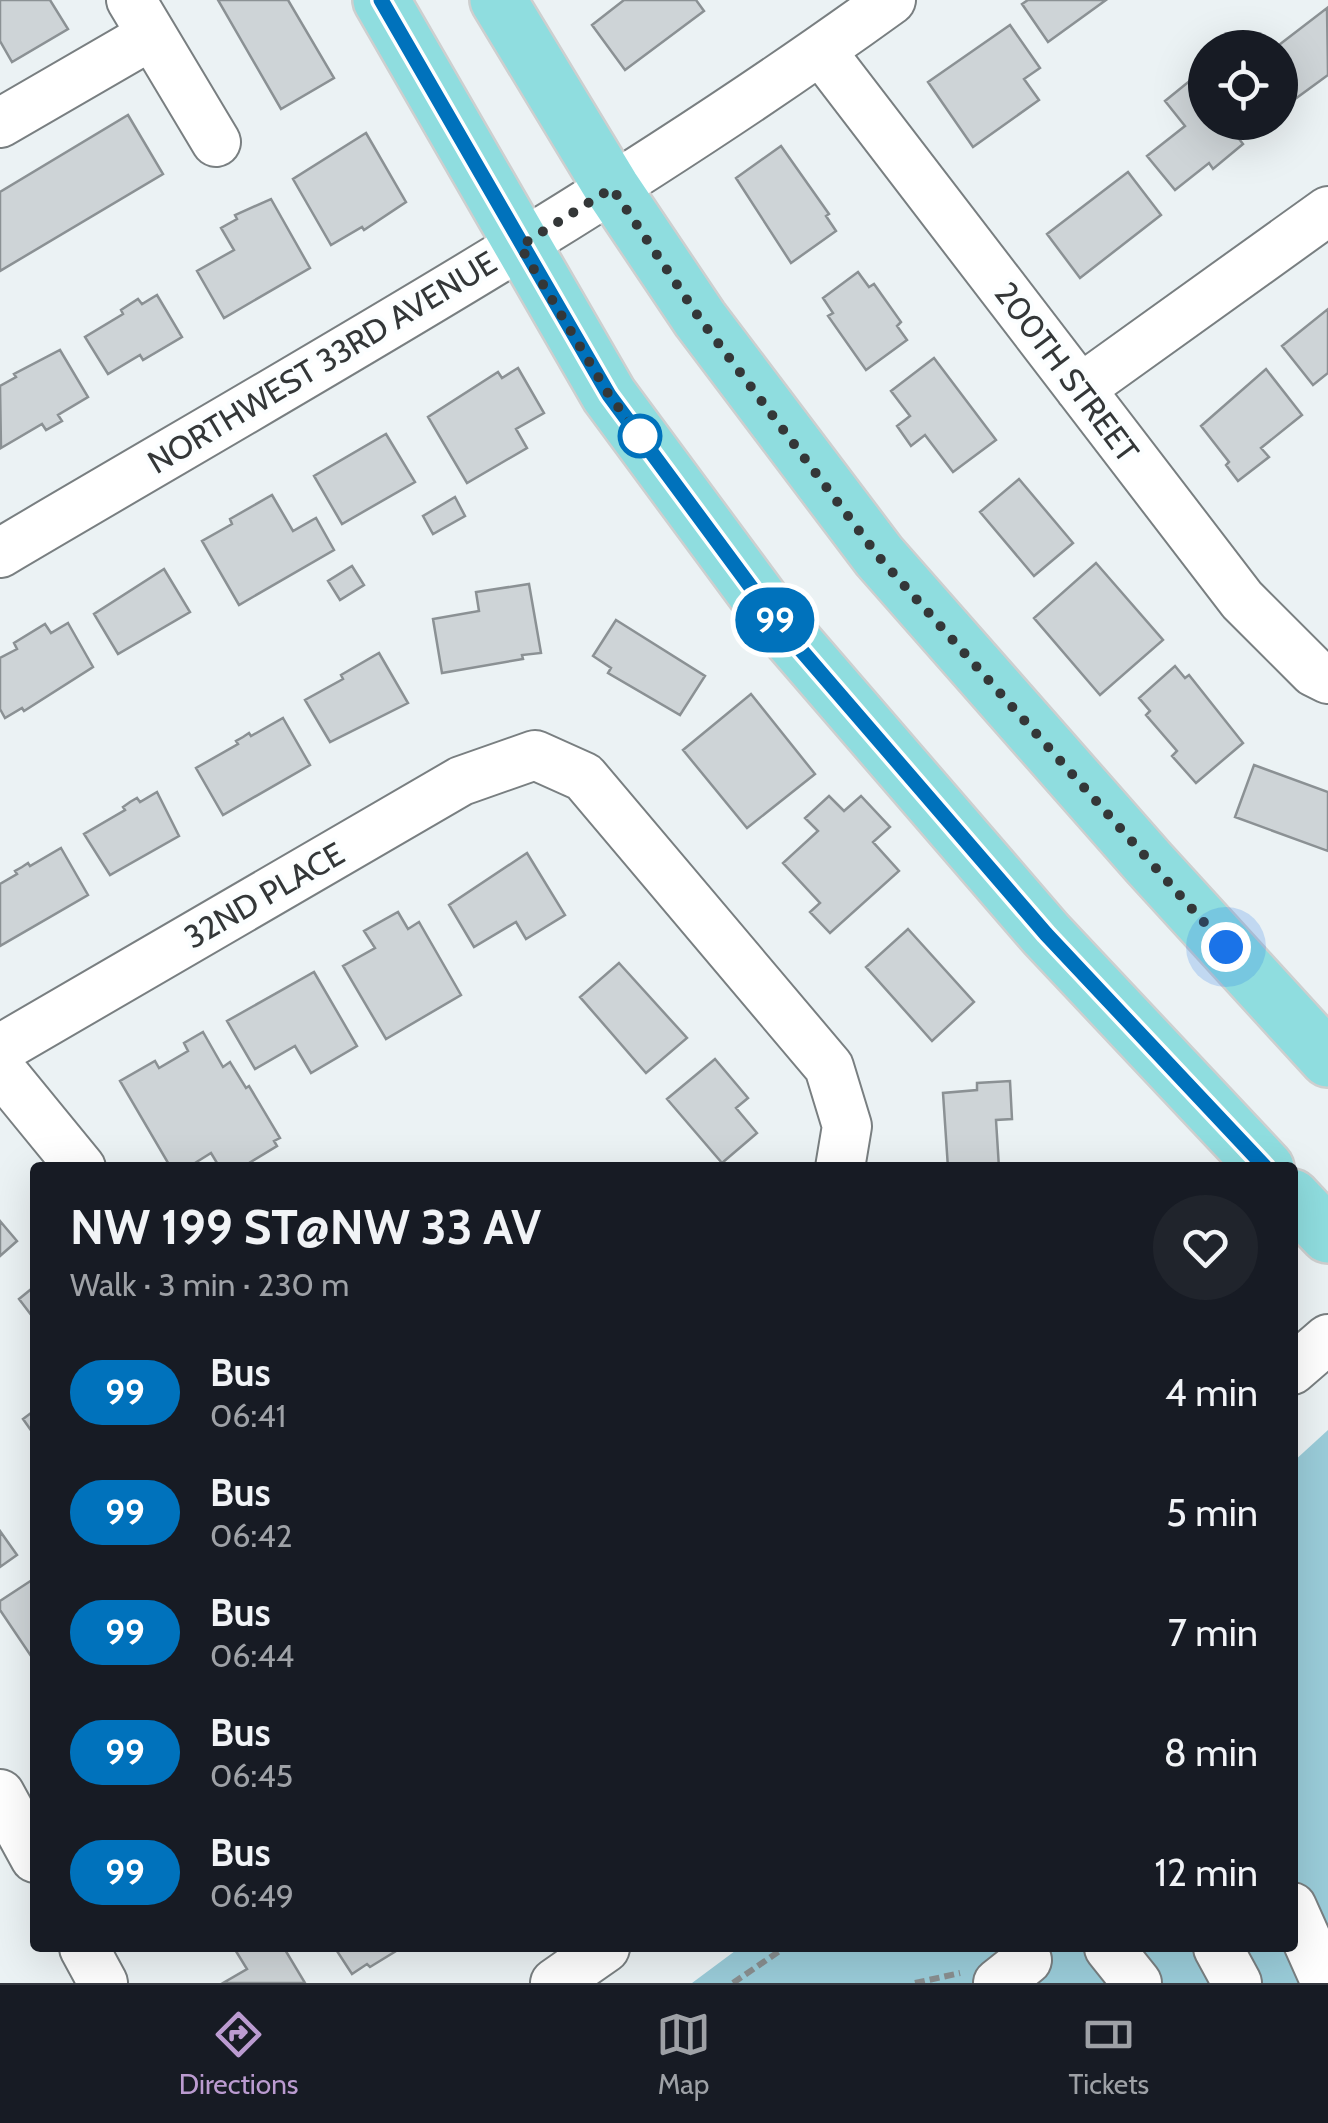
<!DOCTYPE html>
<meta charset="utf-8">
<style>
body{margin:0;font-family:Cabin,sans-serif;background:#20242c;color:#f1f3f6;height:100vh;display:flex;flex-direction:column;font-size:38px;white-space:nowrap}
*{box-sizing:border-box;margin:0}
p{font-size:32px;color:#9ea1a6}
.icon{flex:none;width:55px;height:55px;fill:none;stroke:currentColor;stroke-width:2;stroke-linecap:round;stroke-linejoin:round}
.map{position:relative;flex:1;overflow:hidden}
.sheet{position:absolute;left:30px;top:1162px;width:1268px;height:790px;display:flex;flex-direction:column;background:#171b24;border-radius:10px;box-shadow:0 10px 40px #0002}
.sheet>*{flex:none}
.badge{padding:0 20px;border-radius:32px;font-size:35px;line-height:65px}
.fabs{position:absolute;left:1188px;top:30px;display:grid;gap:20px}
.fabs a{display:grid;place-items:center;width:110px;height:110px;border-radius:50%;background:#171b24;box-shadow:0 10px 40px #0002;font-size:50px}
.you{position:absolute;width:50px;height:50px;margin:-25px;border:8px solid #fff;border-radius:50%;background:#1a73e8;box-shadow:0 0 0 15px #1a73e833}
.map>.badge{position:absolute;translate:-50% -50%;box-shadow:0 0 0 5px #fff}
.round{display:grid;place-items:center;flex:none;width:105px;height:105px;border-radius:52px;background:#20242c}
.headline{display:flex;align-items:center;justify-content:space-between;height:170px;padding:0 40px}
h1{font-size:48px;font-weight:700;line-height:75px}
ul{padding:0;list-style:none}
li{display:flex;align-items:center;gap:30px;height:120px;padding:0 40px}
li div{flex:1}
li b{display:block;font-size:38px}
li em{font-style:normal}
li .badge{min-width:110px;font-weight:700;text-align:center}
.tabs{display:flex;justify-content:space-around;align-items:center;height:140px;border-top:2px solid #363941;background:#171b24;font-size:28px;color:#9ea1a6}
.tabs a{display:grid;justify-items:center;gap:5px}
.tabs .on{color:#bb9bd0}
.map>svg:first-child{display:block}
.green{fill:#9accd9}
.building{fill:#ced4d7;stroke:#8b9194;stroke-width:2.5}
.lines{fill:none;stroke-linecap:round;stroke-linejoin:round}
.minor-casing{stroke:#797f81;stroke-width:52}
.major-casing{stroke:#cecfcf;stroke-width:60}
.path{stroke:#898e8f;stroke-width:6;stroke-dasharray:10 5;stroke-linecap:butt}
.minor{stroke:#fff;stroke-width:48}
.major{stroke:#8fdddf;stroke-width:55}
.line-casing{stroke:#fff;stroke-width:22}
.line{stroke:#0072bc;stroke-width:15}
.walk{stroke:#343738;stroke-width:10;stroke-dasharray:0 18}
.stop-dot{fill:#fff;stroke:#0072bc;stroke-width:5}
.labels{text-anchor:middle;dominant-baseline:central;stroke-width:8;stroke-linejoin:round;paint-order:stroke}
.street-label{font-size:32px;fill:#343738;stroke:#fbfeff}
</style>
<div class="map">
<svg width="1328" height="1983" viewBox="0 0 1328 1983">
<rect width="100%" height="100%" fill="#ebf2f4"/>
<path class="green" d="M1328 1430V1983H692L739 1948H1292L1293 1462Z"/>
<path class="building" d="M0 0H50L68 29 12 62 0 41Z
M218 0H288L334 78 281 109Z
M624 0H696L704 11 625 70 592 25Z
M1028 0H1106L1048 42 1022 4Z
M1327 8 1328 75 1280 110V48H1275Z
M1010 25 1040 68 1024 79 1039 100 973 147 928 82Z
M1192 79 1205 96V122H1226L1243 144 1213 169 1209 163 1175 190 1147 156 1185 126 1165 101Z
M128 115 163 174 0 271V192Z
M366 133 406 202 364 230 362 227 331 245 293 179Z
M781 146 829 214 826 216 836 231 791 263 736 178Z
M1128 172 1161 215 1080 278 1047 234Z
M271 199 310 268 224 318 197 271 234 250 221 228 237 219 235 215Z
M858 272 869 287 874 284 901 322 897 326 907 340 866 370 828 316 833 313 823 298Z
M157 295 182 337 143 360 140 355 108 374 85 337 123 314 121 310 138 299 142 304Z
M1328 309V373L1313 385 1282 346Z
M60 350 88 397 58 415 62 421 46 430 42 424 1 448 0 386 16 377 14 374Z
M934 358 996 440 953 472 925 435 911 446 897 426 910 416 891 391Z
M518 368 544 413 516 429 527 448 467 483 428 417 498 372 502 378Z
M1266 369 1302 415 1261 448 1269 457 1238 481 1226 465 1229 462 1201 426Z
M386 434 415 482 342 524 314 476Z
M1019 479 1073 543 1034 576 980 512Z
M272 495 293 531 316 518 334 550 239 605 202 541 232 524 230 519Z
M455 497 465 516 433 534 423 516Z
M1096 563 1163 640 1100 695 1034 618Z
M352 566 364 585 340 600 328 581Z
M164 569 190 612 118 654 94 614Z
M529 584 541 653 522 655 523 659 442 673 433 619 479 611 476 592Z
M616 620 705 676 680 715 608 673 611 668 593 656Z
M68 623 93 667 24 711 22 708 5 718 0 709V658L17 649 14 643 45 624 51 633Z
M379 653 408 703 330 742 305 700 343 679 341 675Z
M1175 666 1185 678 1189 675 1243 743 1196 783 1172 756 1177 751 1146 715 1150 711 1139 698Z
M751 694 815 774 747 828 683 750Z
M283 718 310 765 223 815 196 768 238 744 236 741 243 737 249 733 251 736Z
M1254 765 1328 792V851L1235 817Z
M157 792 179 836 110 875 84 834 125 810 123 807 130 802 137 798 140 802Z
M829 796 844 811 861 796 890 827 873 842 899 871 830 933 810 912 820 903 783 863 818 831 805 818Z
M61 848 88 895 0 946V884L17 874 15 871 22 867 28 863 30 866Z
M527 853 565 915 526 939 516 922 474 947 449 905Z
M398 912 408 929 419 922 461 995 386 1039 343 966 375 948 364 931Z
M908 929 974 1002 932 1041 866 967Z
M619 963 687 1038 646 1073 580 997Z
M314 972 357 1046 311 1073 295 1046 255 1069 227 1021Z
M203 1032 223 1067 230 1062 246 1088 249 1086 280 1138 274 1141 277 1146 241 1168H220L211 1153 187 1168H171L120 1081 155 1061 159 1068 188 1051 184 1043Z
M715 1059 748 1098 736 1108 757 1133 722 1163 667 1099Z
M1010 1081 1012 1119 996 1120 999 1168H948L943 1093 977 1090V1083Z
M0 1221 17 1241 0 1256Z
M35 1286V1320L19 1299Z
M35 1410V1436L23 1419Z
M0 1531 17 1555 0 1567Z
M35 1578V1662L0 1610V1601Z
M234 1948H284L305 1983H223L247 1969Z
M335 1948H401L370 1967 367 1964 352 1974Z"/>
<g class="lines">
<defs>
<path id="minor" d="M131 0 216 142
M821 51 1242 600 1314 672 1328 679
M0 123 152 35
M1080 389 1328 211
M0 553C301 375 608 205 891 0
M0 1049 461 781 535 755 584 777 829 1067 847 1126 840 1168
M0 1069 81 1168
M1292 1370 1328 1339
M0 1794 35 1858
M1292 1907 1326 1983
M84 1948 103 1983
M1109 1948 1137 1983
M1218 1948 1237 1983
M555 1983 605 1948
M998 1983 1027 1960"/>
<path id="major" d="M381 0 609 395 776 621 1046 934 1266 1168
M498 0 612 188 700 319 879 556 1149 863 1328 1059
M1292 1197 1328 1235"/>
</defs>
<use href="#minor" class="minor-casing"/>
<use href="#major" class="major-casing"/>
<path class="path" d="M733 1983 784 1948
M915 1983 960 1973"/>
<use href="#minor" class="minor"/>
<use href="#major" class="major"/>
</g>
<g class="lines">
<defs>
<path id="line" d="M381 0 609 395 776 621 1046 934 1266 1168"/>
</defs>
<use href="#line" class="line-casing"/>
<use href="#line" class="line"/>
<path class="walk" d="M640 436 609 395 520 246 612 188 700 319 878 556 1226 947"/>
</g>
<circle class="stop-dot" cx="640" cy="436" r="20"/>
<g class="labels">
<g class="street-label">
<text transform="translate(322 362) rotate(-31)">NORTHWEST 33RD AVENUE</text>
<text transform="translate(1067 372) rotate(53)">200TH STREET</text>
<text transform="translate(264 895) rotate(-30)">32ND PLACE</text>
</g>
</g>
</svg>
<div class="fabs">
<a><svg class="icon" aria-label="locate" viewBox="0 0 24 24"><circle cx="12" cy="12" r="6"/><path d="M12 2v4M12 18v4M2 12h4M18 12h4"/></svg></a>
</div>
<div class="you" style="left:1226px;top:947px"></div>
<b class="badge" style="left:775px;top:620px;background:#0072bc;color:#fff">99</b>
<section class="sheet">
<div class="headline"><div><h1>NW 199 ST@NW 33 AV</h1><p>Walk · 3 min · 230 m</p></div><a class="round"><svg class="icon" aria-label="heart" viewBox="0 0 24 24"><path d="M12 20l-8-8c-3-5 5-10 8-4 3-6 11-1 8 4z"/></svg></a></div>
<ul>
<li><span class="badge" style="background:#0072bc;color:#fff">99</span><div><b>Bus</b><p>06:41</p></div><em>4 min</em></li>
<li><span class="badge" style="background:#0072bc;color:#fff">99</span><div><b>Bus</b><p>06:42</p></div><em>5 min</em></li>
<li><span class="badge" style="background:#0072bc;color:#fff">99</span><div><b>Bus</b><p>06:44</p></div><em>7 min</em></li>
<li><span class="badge" style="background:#0072bc;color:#fff">99</span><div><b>Bus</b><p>06:45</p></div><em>8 min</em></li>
<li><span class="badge" style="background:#0072bc;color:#fff">99</span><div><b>Bus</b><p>06:49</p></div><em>12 min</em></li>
</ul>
</section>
</div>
<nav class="tabs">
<a class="on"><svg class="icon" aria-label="directions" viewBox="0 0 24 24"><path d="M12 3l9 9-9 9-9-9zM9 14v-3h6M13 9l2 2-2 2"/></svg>Directions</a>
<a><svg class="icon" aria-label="map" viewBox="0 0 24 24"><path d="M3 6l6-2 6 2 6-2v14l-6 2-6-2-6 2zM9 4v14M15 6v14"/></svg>Map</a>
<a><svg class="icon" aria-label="tickets" viewBox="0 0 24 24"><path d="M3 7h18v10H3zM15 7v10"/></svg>Tickets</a>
</nav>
